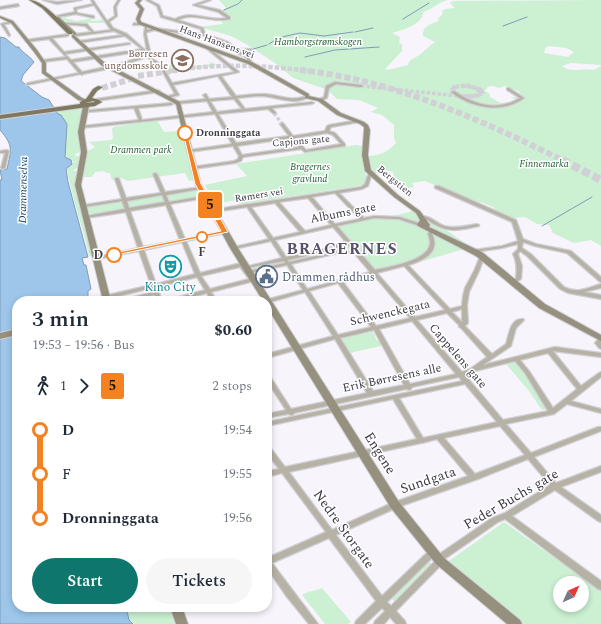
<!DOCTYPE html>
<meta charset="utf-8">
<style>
body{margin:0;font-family:Spectral,serif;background:#f6f6f7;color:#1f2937;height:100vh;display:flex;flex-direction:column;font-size:15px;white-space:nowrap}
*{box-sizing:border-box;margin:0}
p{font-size:13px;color:#747a83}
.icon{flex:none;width:22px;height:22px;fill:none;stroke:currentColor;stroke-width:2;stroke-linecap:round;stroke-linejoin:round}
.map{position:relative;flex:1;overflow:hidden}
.panel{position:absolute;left:12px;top:296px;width:260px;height:316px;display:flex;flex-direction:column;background:#fff;border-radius:16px;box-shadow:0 2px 6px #0003}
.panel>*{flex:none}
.badge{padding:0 8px;border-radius:3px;font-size:14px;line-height:26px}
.needle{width:26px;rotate:45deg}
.fabs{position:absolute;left:553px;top:576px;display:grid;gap:8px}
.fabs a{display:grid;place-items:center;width:36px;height:36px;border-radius:50%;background:#fff;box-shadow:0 2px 6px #0003;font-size:20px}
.map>.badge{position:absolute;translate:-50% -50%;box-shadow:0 0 0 2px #fff}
.legs{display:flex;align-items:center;gap:6px;height:44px;padding:0 20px;font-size:13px}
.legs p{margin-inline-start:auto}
.head{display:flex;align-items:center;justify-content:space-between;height:68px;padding:0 20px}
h1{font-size:22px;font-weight:600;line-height:30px}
.action{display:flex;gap:8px;margin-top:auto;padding:8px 20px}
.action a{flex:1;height:46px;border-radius:24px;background:#0f766e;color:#fff;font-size:16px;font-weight:600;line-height:46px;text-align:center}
.action a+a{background:#f6f6f7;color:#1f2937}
ul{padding:0 20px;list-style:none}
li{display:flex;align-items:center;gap:14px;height:44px;font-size:15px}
li i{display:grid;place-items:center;width:6px;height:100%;margin:0 5px;background:currentColor}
li i::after{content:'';width:10px;height:10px;margin:-5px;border:3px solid;border-radius:50%;background:#fff}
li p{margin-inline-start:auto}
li:first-child i{background:linear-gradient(#0000 50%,currentColor 0)}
li:last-child i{background:linear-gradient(currentColor 50%,#0000 0)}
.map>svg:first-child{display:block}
.green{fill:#cbf0d2;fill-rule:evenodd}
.water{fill:#9dc6ea;stroke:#809cb9}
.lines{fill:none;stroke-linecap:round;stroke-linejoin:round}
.stream{stroke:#809cb9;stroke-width:1}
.street-tunnel{stroke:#d2d0d7;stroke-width:3.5;stroke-dasharray:3.5 2;stroke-linecap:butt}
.primary-tunnel-far2{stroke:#d2d0d7;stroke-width:4.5;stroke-dasharray:4.5 2;stroke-linecap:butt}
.primary-tunnel-far1{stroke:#d2d0d7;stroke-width:6;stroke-dasharray:6 3;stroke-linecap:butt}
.primary-tunnel{stroke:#d2d0d7;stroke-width:8;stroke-dasharray:8 3.5;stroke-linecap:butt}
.street-casing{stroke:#d2d0d7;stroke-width:2.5}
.secondary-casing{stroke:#d2d0d7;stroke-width:2}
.primary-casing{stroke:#d2d0d7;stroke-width:2}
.street{fill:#b6b2a5;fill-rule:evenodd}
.secondary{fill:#96917e;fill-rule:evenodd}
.primary{fill:#807962;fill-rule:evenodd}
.line-1{fill:#f58220;stroke:#fff}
.stop-1-dot{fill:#fff;stroke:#f58220;stroke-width:2}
.labels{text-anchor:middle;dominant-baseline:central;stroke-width:3;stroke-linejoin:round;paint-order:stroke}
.far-street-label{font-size:10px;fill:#3e3a46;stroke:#fff}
.far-park-label{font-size:10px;font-style:italic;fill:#216135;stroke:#fff}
.far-education-label{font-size:10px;fill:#785e54;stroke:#fff;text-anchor:end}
.far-stop-label{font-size:10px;font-weight:bold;fill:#3e3a46;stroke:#fff;text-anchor:start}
.far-water-label{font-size:11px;font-style:italic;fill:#0d3d5f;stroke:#fff}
.street-label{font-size:12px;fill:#3e3a46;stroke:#fff}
.stop-label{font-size:12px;font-weight:bold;fill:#3e3a46;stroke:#fff}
.service-label{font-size:12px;fill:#4e5e75;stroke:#fff;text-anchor:start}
.culture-label{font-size:12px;fill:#0d838f;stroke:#fff}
.near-street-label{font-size:14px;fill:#3e3a46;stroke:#fff}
.district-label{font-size:16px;font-weight:bold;letter-spacing:1px;fill:#59506a;stroke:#fff}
</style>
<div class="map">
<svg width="601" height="624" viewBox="0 0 601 624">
<rect width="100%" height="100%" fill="#f7f5fb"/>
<path class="green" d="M219 0H448C438 2 433 9 423 12 423 25 402 30 392 33L400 37 399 43 402 44V51L385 69 388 70 408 65C409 58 417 58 422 53 426 49 430 46 435 42L423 36C422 26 431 24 439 21L438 19 443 13 442 11 445 9 455 8 450 3 453 1 601 0V65L571 63 562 66C572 74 583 67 594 70L601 66V246L591 240 574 243 553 233 549 225 537 224 525 217 513 218 492 210 495 208 481 202 476 203 425 181 412 183 414 187 408 188 394 177 393 172 390 171 373 173 369 156C379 156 389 151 396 143L394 138V125L382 115 371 112 378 108 359 100 337 99 328 90 293 78 275 63 246 44 231 36 199 27 223 24 221 21 233 18 221 11 226 8ZM550 46 566 48 574 52 568 57 544 53 546 47ZM493 86 499 88 505 86 520 92 519 93 525 98 511 97 515 99V102L501 103 490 97 489 93 484 91 487 89V87Z
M75 14 65 18 77 21 93 18 91 21 103 20 104 23H67L61 17Z
M208 61 216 64 215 66 168 73 164 66 173 65 206 66 211 63Z
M77 108 83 109 79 130 82 151 74 155 81 157 79 167 73 170 78 172 75 181 94 256H89C83 227 72 198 67 169L74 162 67 157 65 152 67 124 56 112Z
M157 120 164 132 181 131 183 134 194 180 189 181 185 173 128 181 121 178 112 180 110 173H106L104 171 95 172 92 177H83L88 151 95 147 89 142 111 140 113 138 112 129 114 127Z
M356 145 363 146V169L365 172 367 183 364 185 240 204 237 200 215 204 205 185 247 176 236 164Z
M195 189 199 190 201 197 92 214 89 213 87 207Z
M416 210 422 217 439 225 471 247 423 261H416L373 272 355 250 333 253 250 272 247 267 330 249 348 243 333 225 363 219H382Z
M373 332 377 341 381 340 385 345 350 353 341 338Z
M513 362 518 363 521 367 546 409 542 410 529 391 506 364Z
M504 522 601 591V624H524L449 561ZM560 583H582V605H560Z
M428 561 432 564 395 602 391 598Z
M322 588 351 622 348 624H325L302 595C307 591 315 591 322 588Z
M126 607H172L178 624H135L129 620Z"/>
<path class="water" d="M0 37 5 38 16 47H19C21 52 30 56 34 62L23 75 21 81 42 97 49 100 58 114 61 115 67 124 65 157 71 160 72 164 66 169 68 182 88 257 82 258 84 265H86L91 289 88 291V301H17V607H126L129 620 133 624H0V180H2L0 170 7 169C11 150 14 146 0 130Z"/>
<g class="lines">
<path class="stream" d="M224 10 238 4 242 0
M403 19 429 3
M503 26 527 17
M355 32 373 28
M282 37 300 33 324 36 353 32
M269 44 280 37
M250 50 267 45
M305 57 335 50 379 47
M542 226 592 197"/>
<path class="street-tunnel" d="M361 86 459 96
M456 86 468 85 482 90
M456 86H462
M462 86H463
M462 86H470L479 89
M463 86H467
M463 86 477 88
M467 86 475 88
M467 86 475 88
M456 87 463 86
M456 87 467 86
M452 88V90
M452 88V90
M452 88 456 86
M452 88 456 86
M475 88H477
M477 88 479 89
M477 88 482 93
M479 89 482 90
M479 89 483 93
M482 90 483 91
M482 90 483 91
M452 91 459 96
M452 91 455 87 462 86
M452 91 456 87
M453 91 455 93
M453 91 455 93
M453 91 456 87
M483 91V93
M483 91V93
M453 92 460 96
M456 93 463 96
M456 93 463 96
M478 95 481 94
M479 95 482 93
M479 95 482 93
M459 96H460
M459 96H462
M460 96H466
M460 96H462
M462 96 471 97
M462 96 472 97 481 94
M463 96H473
M463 96H466
M466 96H473
M466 96 471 97
M473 96H475
M473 96 481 93 475 88
M473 96H475
M473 96H476
M476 96 478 95
M476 96 479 95
M476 96 478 95
M471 97 473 96
M471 97 473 96
M274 113 282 124"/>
<path class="primary-tunnel-far2" d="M171 71C218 63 262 65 309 71"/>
<path class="primary-tunnel-far1" d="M300 70C393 80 482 120 564 161
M138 76 177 70
M102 88 131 79"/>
<path class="primary-tunnel" d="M562 160 601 180"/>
<defs>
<path id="street" d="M43 0 57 2 82 0 57 4Z
M91 0H93L107 21 115 16 114 7 118 0H120L116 7 117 16 109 22 113 28 127 34 146 51H147L144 34 145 27H147V30L155 28 202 34 201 29 161 17 157 6 146 0H149L159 5 163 16 175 19C193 9 208 22 227 18L218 12 193 5 208 0H211L197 5 220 10 230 17V19C225 20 221 20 217 20 203 19 190 13 178 20L203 28 205 34 228 42 236 49H251V50L250 51H238L248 55 252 63 249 64 246 57 237 53 226 44 204 36 155 30 147 32 146 34 150 51 147 52 148 56 162 65 172 83 235 72 207 49V47H208L239 72 221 76 236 96C245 95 255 94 264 94 281 95 290 102 307 96L309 97C294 106 278 97 262 96 254 96 245 97 237 98L245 109 312 102 314 103 312 104 272 108 276 113 274 114 268 109 218 114 236 143 289 136 280 124 282 123H283L293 136 325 131 327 126 329 125 359 120 361 121 359 122 331 127 329 131 335 133 345 144V146L305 152 301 149 243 157 241 161 235 163 193 169 191 168 192 167 234 161 238 159 239 156 233 146 189 152 187 151 189 150 232 144 215 114 81 128V126H82L139 120 134 108 89 112V110H90L171 103 173 104 171 105 138 108 142 120 213 112 207 101 175 104 173 103 175 102 206 99 203 95 205 94H206L209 99 232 97 218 76 173 85 179 95 168 98V96L175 94 160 67 147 57 117 67 83 74 82 75 80 74 27 85 26 84 28 83 79 73 67 59 42 62 41 61 43 60 66 57 49 39 26 42 25 40 69 34 68 36 52 38 64 52 129 43 130 44 65 54 71 60 142 49 125 36 78 43 79 41 123 35 114 31 76 36 75 34 92 32 85 26 64 24 65 23 87 24 94 32 111 30 94 5 76 9 77 13 94 16V18L76 14 57 17 56 16 75 12 74 8 93 4ZM143 51 145 56 115 65 82 72 73 62ZM234 99 242 109 217 112 210 101ZM327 133 333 135 341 144 306 150 295 138ZM291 138 299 147 242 155 237 146Z
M18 4 19 6 0 9V7Z
M12 21 13 23 4 24 10 35 9 36 1 24Z
M134 23 141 24 140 25H133Z
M335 82 361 85 363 86 361 87 336 84 329 88 327 98 321 101H319V99L324 97 326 86Z
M507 88H509L524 98C502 114 471 108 451 92L454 91C475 105 497 112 520 98L507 90Z
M158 90 160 91 159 92 96 101 94 100 96 99Z
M7 150 9 151 5 168 3 169 1 168 5 153H0V151Z
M369 172H370L372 173 368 186 362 189 339 193 364 218 374 216 399 217 422 224V225L420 226 399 219 374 218 337 226 375 270C388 267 429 261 430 243 430 240 429 237 428 234L430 230H434V231L432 234C441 252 423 261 408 265L450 309 462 306 463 296 465 288 474 271 479 259 484 256 486 257 483 260 479 271 469 292 467 305 468 323 465 326 492 354 506 344C509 335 510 318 523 319L524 320 516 328 511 346 483 365 555 347 601 353V357L553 351 581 386 599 373 601 372V377L571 401 601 409V413L567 404 554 414 506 424 531 453 598 427H601V431L534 457 556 483 601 466V472L561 487 601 515V522L598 521 555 490 512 516 601 581V590L598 589 505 519 498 522 443 560 444 561 443 563 396 611 405 621 406 624H396L390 617 384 624H374L375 621 385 611 382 608 365 624H355L356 621 376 601 329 538 272 563 318 624H309L287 597 267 568V558L326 532 282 473 267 477V471L279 469 267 453V445L269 446 285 467 417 439 393 399 267 426V422L462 381 459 377 412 387 411 389 409 390 406 389 294 413 293 415H291L288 414 267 418V414L286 410 267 381V374L269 375 291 409 367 393 335 339 267 358V354L333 336 305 292 267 303V301H264L265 300 303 290 287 265 250 273 255 280 254 281 211 292 217 301H211L207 293 176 301H167L168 300 205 290 197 277 157 287 162 301H156V299L149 301H140L141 300 155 296 154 295 130 301H121L122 300 153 292 152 288 106 299 103 297 104 296 151 285 139 251 97 259 95 258 97 257 138 248 126 212 86 218 84 217 86 216 125 209 122 201 84 207 82 206 84 205 122 199 115 179 116 178H118L119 179 126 198 161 193 153 174 155 173 157 174 165 192 202 187V189H200L166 195 169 202 205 196 207 197 205 198 170 204 185 239 225 231 227 232 225 233 186 241 200 273 241 263 243 264 245 267 282 258 271 241 234 249 232 248 234 247 269 239 247 207 214 212H212V210L248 204H250L361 187 365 184ZM335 193 360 219 335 224 312 197ZM162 195 165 202 129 208 127 201ZM308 198 331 225 305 231 279 202ZM275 203 300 232 273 238 251 207ZM166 205 180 240 143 247 130 211ZM333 227 345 241 329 248 286 257 275 240ZM182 242 195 274 156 284 144 250ZM347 244 353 251 334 252 289 262 288 260 332 250ZM334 254H355L370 272 307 289 291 264ZM284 261 285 263 248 271 246 268ZM404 266 445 310 415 317 377 273ZM240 267 249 279 210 289 201 276ZM373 274 410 318 376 326 343 282ZM338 283 371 327 338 335 309 291ZM462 309V322L452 312ZM447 313 459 325V327L461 328 487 357 470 369 462 372 417 320ZM412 321 456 374 410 384 379 329ZM374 330 375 332 404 385 373 391 340 338ZM548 353 577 389 553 408 529 371 520 360ZM515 361 525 373 548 411 503 420 465 375 475 371ZM465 384 497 422 423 438 399 398ZM500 426 525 455 475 474 444 438ZM437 439 468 476 392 503 332 530 289 472 421 443H422ZM528 459 550 485 505 513 492 518 435 557 434 559 435 561 391 606 387 602 436 554 437 552 436 550 433 549 430 550 382 596 336 535 398 507 478 479Z
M435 186H439L516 220 523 239 536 244 571 251 601 277V282L599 281 567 253 535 246 523 242 522 248 531 254 564 287C578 294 587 288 601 284V288L584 292 601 295V299L568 293 560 289 527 256 520 251 518 254 522 266 521 279 515 283H511L510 282 516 278C517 269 517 262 513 254L518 249V244L502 248 474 252 472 251 474 250 502 246 518 241 512 222 435 188Z
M420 216C430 215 436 223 444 226 455 229 467 226 477 224L479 225V226C465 229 451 233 438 226 431 223 428 219 420 218Z
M601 337V349L599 348 595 343 599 338Z"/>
<path id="secondary" d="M138 0H142L139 3 144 9 140 19 141 22 252 62 309 94V96L322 99 341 113 364 122 368 125 370 130 368 155 371 170 398 195 420 211 430 225 429 227 482 252 545 304 601 335V341L539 308 476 256 418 226 417 225 420 220 416 213 394 197 365 171 362 155 364 130V127L360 124 337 115 318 101 305 98V96L248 64 138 24 136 19 140 9 135 3Z
M0 16 13 21 37 50 46 63V72L82 98 87 100V102L78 100 42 73V63L34 52 11 23 0 18Z
M57 17H59L76 33V35H74L57 19Z
M72 35H74L105 63 180 102 201 184 238 248 399 502 444 558 520 620 522 624H507L436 564 391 508 267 307V301H263L230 248 195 184 176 104 101 65 72 37Z
M86 104 89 106 84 132 87 152 81 185 111 301H103L75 185 81 152 78 132 83 106Z
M17 329V335L0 339V333Z
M170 607H182L188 624H176Z"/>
<path id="primary" d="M29 0C43 0 61 22 72 32V34H68L42 8Z
M98 86 103 87 97 91 92 98 99 100 102 102 95 106 0 119V115L80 104V102L86 99 93 89ZM93 101 95 102 85 103Z"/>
</defs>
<use href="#street" class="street-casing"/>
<use href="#secondary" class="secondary-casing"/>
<use href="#primary" class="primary-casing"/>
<use href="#street" class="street"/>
<use href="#secondary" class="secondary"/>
<use href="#primary" class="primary"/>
</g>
<path class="line-1" d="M183 132 187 133 201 184 228 232 111 256 110 255 114 253 221 231 195 184Z"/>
<defs>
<symbol id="school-ring" viewBox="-11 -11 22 22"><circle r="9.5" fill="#fff" stroke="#8d6e63" stroke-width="1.5"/><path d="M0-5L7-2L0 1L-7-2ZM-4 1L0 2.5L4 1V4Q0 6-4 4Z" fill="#8d6e63"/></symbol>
<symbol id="theatre-ring" viewBox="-11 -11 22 22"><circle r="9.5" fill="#fff" stroke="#0f9aa8" stroke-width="1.5"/><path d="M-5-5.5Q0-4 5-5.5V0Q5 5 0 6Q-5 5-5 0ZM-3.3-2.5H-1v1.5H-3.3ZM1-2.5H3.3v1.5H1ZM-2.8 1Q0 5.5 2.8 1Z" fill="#0f9aa8"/></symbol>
<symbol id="civic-ring" viewBox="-11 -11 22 22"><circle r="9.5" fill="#fff" stroke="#5c6f8a" stroke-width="1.5"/><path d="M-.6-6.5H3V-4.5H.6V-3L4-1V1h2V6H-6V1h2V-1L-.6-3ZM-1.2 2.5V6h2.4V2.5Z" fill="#5c6f8a"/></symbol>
</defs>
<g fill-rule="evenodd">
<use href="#school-ring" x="170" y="48" width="25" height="25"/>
<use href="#theatre-ring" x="158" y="254" width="25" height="25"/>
<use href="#civic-ring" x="254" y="264" width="25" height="25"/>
</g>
<g class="stop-1-dot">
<circle cx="185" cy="133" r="7"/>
<circle cx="202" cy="237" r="5"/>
<circle cx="114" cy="255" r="7"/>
</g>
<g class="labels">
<g class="far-street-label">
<text transform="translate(217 42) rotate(20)">Hans Hansens vei</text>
<text transform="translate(301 141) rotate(-5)">Capjons gate</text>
<text transform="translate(395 181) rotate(39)">Bergstien</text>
<text transform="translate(259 195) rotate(-9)">Rømers vei</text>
</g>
<g class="far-park-label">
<text x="318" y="42">Hamborgstrømskogen</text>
<text x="141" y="150">Drammen park</text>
<text x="544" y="164">Finnemarka</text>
<text x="310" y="167">Bragernes<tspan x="310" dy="12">gravlund</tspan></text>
</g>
<g class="far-education-label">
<text x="168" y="54">Børresen<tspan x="168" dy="12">ungdomsskole</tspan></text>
</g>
<g class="far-stop-label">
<text x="196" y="133">Dronninggata</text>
</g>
<g class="far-water-label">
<text transform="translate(23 190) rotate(-89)">Drammenselva</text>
</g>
<g class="street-label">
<text transform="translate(343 213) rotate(-11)">Albums gate</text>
<text transform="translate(390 313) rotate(-13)">Schwenckegata</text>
<text transform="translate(458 356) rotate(49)">Cappelens gate</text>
<text transform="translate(392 378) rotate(-12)">Erik Børresens alle</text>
</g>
<g class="stop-label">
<text x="202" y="252">F</text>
<text x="103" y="255" text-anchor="end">D</text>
</g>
<g class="service-label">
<text x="282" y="277">Drammen rådhus</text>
</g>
<g class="culture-label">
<text x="170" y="287">Kino City</text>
</g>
<g class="near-street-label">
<text transform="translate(380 453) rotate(58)">Engene</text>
<text transform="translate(428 480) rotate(-19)">Sundgata</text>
<text transform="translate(511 499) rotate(-30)">Peder Buchs gate</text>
<text transform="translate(344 529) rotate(54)">Nedre Storgate</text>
</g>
<g class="district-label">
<text x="342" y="249">BRAGERNES</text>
</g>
</g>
</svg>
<div class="fabs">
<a><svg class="needle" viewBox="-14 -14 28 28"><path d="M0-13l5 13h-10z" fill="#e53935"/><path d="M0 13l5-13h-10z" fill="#747a83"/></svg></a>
</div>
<b class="badge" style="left:210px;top:205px;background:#f58220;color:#111">5</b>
<section class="panel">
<div class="head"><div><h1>3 min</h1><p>19:53 – 19:56 · Bus</p></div><b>$0.60</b></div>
<div class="legs"><svg class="icon" aria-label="walk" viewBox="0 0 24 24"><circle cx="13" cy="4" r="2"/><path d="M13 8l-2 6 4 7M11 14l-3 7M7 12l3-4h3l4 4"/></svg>1<svg class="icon" aria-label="forward" viewBox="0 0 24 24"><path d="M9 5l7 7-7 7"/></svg><b class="badge" style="background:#f58220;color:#111">5</b><p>2 stops</p></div>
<ul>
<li><i style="color:#f58220"></i><b>D</b><p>19:54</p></li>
<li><i style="color:#f58220"></i><span>F</span><p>19:55</p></li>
<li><i style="color:#f58220"></i><b>Dronninggata</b><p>19:56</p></li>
</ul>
<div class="action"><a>Start</a><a>Tickets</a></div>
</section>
</div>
